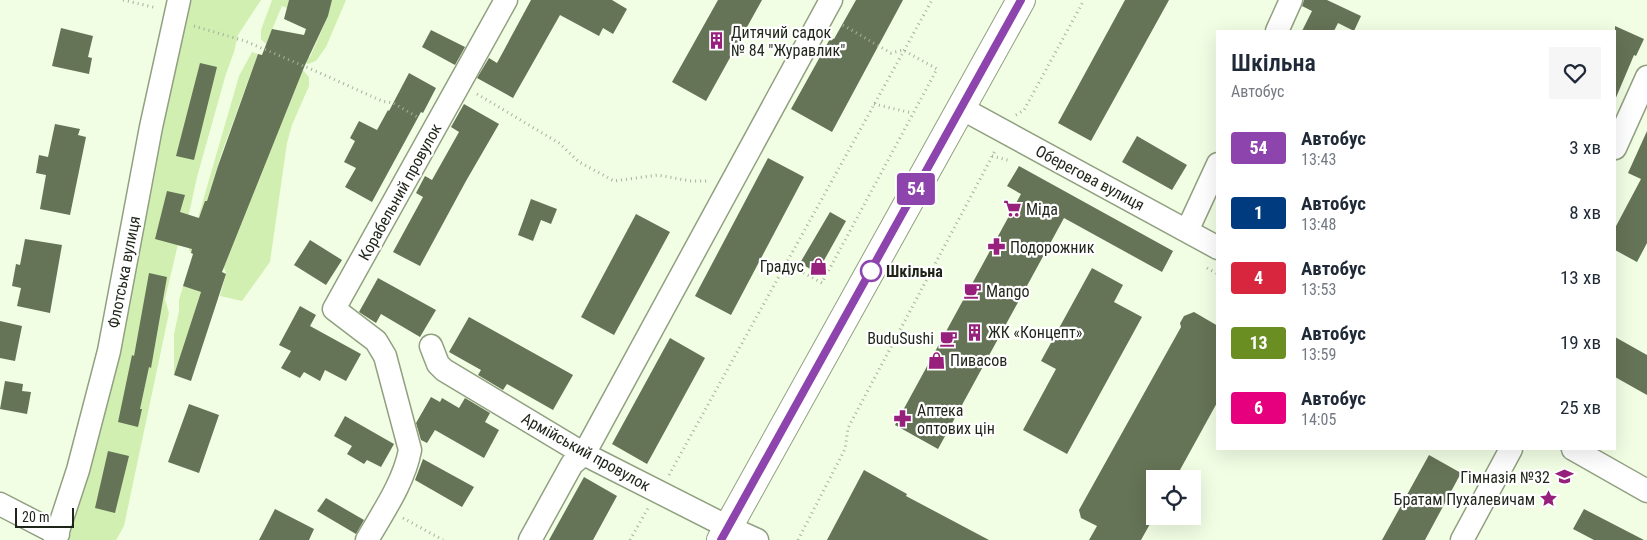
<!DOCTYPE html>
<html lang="uk">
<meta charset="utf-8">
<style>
body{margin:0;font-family:"Roboto Condensed",sans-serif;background:#f6f6f7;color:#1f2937;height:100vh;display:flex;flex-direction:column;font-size:19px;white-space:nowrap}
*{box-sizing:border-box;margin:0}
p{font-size:16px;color:#747a83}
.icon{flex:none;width:28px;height:28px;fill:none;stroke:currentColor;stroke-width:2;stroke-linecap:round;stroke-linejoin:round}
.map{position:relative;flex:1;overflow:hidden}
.sheet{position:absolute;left:1216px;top:30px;width:400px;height:420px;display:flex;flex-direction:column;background:#fff;border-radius:0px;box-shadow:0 5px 20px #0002}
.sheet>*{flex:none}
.badge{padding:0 10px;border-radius:4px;font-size:18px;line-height:32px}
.buttons{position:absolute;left:1146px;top:470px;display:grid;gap:10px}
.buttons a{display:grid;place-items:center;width:55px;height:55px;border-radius:0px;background:#fff;box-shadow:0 5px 20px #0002;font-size:25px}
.scale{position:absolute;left:15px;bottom:12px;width:59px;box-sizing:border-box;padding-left:5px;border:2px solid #1f2519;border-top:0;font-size:14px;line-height:18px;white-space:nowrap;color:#1f2519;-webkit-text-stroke:4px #fff;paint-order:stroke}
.map>.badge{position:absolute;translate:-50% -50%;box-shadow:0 0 0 2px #fff}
.round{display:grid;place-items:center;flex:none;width:52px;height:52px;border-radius:0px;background:#f6f6f7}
.summary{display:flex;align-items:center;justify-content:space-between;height:85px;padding:0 15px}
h1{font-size:24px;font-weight:600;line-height:38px}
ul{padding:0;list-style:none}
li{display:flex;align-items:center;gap:15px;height:65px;padding:0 15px}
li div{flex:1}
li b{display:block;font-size:19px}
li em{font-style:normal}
li .badge{min-width:55px;font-weight:700;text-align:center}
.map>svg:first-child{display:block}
.green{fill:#d2efb2}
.building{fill:#657356}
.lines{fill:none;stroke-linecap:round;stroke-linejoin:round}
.minor-casing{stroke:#91a081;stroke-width:25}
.highway-casing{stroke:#91a081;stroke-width:30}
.path{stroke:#a7b19c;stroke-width:3;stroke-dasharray:1 4;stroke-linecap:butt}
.minor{stroke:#fff;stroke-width:22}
.highway{stroke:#fff;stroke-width:28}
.line-casing{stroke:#fff;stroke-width:11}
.line{stroke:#8e44ad;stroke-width:8}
.stop-dot{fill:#fff;stroke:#8e44ad;stroke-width:2.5}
.labels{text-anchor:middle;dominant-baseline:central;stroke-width:4.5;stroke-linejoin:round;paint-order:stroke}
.poi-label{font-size:16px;fill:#1f2519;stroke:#fff;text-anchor:start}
.street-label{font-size:16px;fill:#1f2519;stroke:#fff}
.stop-label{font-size:16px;font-weight:bold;fill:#1f2519;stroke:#fff;text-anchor:start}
</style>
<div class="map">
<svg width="1647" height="540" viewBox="0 0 1647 540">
<rect width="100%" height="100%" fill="#f1fee4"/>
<path class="green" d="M186 0H261L238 35 234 52 226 74 197 177 187 223 179 240 165 299 169 313 124 526 116 540H67Z
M272 0H289L287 8 282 6 266 44 261 39V30Z
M332 0H346L326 47 316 61 308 64 285 53 289 49 310 57 328 16Z
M252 52 258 54 222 152 191 253 189 249 239 76Z
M303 70 309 77V86L292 125 287 143 270 262 242 301 220 296 226 274 224 267Z
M183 286 201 292 174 375V334L179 311V300Z"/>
<path class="building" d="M289 0H332L328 16 305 65 222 272 226 274 191 381 174 375 201 292 183 286 193 254 191 253 192 249 155 239 167 191 185 195 180 212 199 218 205 201H207L218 166 258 54 262 55 272 29 304 35 306 29 284 19Z
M531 0H612L627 9 613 34 603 28 599 36 560 15 513 98 477 78 489 58 497 63Z
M718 0H762L706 101 672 82Z
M856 0H903L832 132 791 109 831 37 834 39Z
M1125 0H1169L1091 141 1058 123Z
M1304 0H1327L1361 16 1354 31 1338 23 1334 31H1302L1312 11 1302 6Z
M1615 26 1644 39 1636 56 1634 55 1615 100Z
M61 28 93 36 88 57 92 58 89 74 52 66Z
M431 30 465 47 455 65 422 47Z
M200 63 217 67 194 160 176 156Z
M409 73 436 88 423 113 421 112 372 202 345 187 356 168 344 162 355 141 350 138 359 121 377 130 388 110 389 111Z
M464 104 499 124 466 181 420 266 393 252 423 197 416 193 425 176 432 180 459 132 451 127Z
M55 124 80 129 78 135 86 137 70 215 40 209 46 175 36 173 39 155 48 157Z
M1647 131V243L1637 262 1615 250V228L1641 179 1628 173Z
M1137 136 1187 165 1172 190 1122 162Z
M768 158 804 177 731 315 695 296Z
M1019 166 1173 251 1162 272 1064 218 938 449 895 425 1021 194 1007 186Z
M531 199 557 209 551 224 541 220 533 241 518 235Z
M830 212 846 221 817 273 800 263Z
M636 214 670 232 614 335 581 317Z
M25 239 62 245 50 313 17 306 21 288 12 286 16 264 20 265Z
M310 240 342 260 326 285 294 265Z
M1092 268 1123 285 1114 302 1142 317 1067 454 1023 430 1056 369 1041 361Z
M149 273 167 277 151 368 149 367 140 409H142L138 427 118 422 132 355 134 356Z
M378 278 436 310 420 337 381 314 376 323 359 312Z
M300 306 316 315 310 326 361 354 346 381 325 370 320 381 304 372 300 378 281 368 291 351 279 345Z
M1194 312 1218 326V401L1175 479H1155V515L1141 540H1089L1097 526 1081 518 1079 510 1181 327 1180 323 1184 316Z
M469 317 573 375 553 410 507 384 503 390 478 375 481 370 449 352Z
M0 321 22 326 15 361 0 358Z
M1615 337 1647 355V395L1615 377Z
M670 338 705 358 647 464 612 444Z
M5 381 23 384 22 391 31 392 27 414 0 409Z
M431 397 440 402 442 398 459 408 465 398 490 413 485 422 499 430 484 458 435 430 427 443 421 440 416 423Z
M189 404 219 415 199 473 168 462Z
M345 416 394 444 381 467 367 460 364 464 347 454 352 446 334 436Z
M108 451 129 456 115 513 95 508Z
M1429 455 1461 473 1425 540H1382Z
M423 459 474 487 462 507 415 480Z
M864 470 907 494 906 496 989 540H827Z
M584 477 617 496 593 540H549Z
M326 498 364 520 356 534 317 511Z
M275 509 314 529 309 540H259Z
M1584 509 1644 540H1594L1573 529Z"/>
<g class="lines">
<defs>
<path id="minor" d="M1277 31 1291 0
M961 108 1218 248
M1615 148 1647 77
M1187 231 1218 164
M431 346 438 364 444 370 584 454 728 527 757 540
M1573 449 1647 491
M0 504 58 534
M55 540 78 470 109 351 151 127 179 0
M367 540C383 512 404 482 410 450L385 356 376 341 334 309 506 0
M530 540 572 464 584 454 831 0
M1462 540 1511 449"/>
<path id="highway" d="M721 540 1021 0"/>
</defs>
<use href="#minor" class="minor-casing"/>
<use href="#highway" class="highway-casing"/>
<path class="path" d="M123 0 157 8
M194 26 245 41 320 73 382 101 393 103 419 118
M477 94 559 143 579 162 614 181 658 175 690 181H708
M874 104 912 113
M1016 115 1024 110 1084 0
M992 156 1011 161
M786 263 822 283 937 69 903 50 891 53 841 24
M1207 268 1218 274
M669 475 932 0
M403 518 443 540
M630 540 648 508
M798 540 845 449 848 428 996 149"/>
<use href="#minor" class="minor"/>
<use href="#highway" class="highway"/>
</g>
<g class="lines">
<defs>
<path id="line" d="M721 540 1021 0"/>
</defs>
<use href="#line" class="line-casing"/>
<use href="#line" class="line"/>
</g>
<defs>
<symbol id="building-bare" viewBox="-9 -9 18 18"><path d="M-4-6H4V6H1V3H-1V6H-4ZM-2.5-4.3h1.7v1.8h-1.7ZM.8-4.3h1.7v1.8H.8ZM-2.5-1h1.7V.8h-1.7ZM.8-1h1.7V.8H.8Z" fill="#96207c" stroke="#fff" stroke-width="2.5" paint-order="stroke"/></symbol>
<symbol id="supermarket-bare" viewBox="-9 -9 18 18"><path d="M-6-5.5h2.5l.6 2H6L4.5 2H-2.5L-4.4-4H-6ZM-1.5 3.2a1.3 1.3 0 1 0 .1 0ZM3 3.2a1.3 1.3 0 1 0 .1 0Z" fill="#96207c" stroke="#fff" stroke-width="2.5" paint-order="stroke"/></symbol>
<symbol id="pharmacy-bare" viewBox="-9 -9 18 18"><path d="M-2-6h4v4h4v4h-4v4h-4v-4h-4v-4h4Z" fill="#96207c" stroke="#fff" stroke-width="2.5" paint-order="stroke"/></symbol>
<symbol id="shop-bare" viewBox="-9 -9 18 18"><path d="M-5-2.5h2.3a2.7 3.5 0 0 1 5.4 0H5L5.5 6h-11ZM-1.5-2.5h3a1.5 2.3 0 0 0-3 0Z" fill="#96207c" stroke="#fff" stroke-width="2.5" paint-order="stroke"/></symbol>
<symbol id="cafe-bare" viewBox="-9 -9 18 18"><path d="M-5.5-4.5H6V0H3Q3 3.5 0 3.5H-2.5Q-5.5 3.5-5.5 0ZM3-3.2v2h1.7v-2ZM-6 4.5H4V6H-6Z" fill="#96207c" stroke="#fff" stroke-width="2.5" paint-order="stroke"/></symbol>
<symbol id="school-bare" viewBox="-9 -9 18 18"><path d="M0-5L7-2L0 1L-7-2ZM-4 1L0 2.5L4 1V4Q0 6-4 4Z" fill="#96207c" stroke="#fff" stroke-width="2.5" paint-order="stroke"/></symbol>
<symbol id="sight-bare" viewBox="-9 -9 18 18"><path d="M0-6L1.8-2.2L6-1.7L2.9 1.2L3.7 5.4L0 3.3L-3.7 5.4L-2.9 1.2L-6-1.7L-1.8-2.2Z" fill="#96207c" stroke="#fff" stroke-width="2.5" paint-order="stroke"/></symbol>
</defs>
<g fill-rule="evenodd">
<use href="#building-bare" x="704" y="28" width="25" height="25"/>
<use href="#supermarket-bare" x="1000" y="196" width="25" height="25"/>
<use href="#pharmacy-bare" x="984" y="234" width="25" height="25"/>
<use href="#shop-bare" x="806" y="254" width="25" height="25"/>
<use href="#cafe-bare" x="960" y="278" width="25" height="25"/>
<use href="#building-bare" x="962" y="320" width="25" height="25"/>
<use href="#cafe-bare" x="936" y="326" width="25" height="25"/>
<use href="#shop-bare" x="924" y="348" width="25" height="25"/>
<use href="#pharmacy-bare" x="890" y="406" width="25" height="25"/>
<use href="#school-bare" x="1552" y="464" width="25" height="25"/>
<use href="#sight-bare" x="1536" y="486" width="25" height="25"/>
</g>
<circle class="stop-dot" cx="871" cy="271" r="10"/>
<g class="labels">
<g class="poi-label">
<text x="731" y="32">Дитячий садок<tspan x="731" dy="18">№ 84 "Журавлик"</tspan></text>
<text x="1026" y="209">Міда</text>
<text x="1010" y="247">Подорожник</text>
<text x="804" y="266" text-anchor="end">Градус</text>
<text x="986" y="291">Mango</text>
<text x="988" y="332">ЖК «Концепт»</text>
<text x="934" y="338" text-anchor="end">BuduSushi</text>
<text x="950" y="360">Пивасов</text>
<text x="917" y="410">Аптека<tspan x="917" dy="18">оптових цін</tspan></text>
<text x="1550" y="477" text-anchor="end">Гімназія №32</text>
<text x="1535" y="499" text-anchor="end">Братам Пухалевичам</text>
</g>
<g class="street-label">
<text transform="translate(1090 178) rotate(28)">Оберегова вулиця</text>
<text transform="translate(400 192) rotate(-61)">Корабельний провулок</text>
<text transform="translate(124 272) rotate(-79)">Флотська вулиця</text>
<text transform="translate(586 452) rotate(29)">Армійський провулок</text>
</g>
<g class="stop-label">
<text x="886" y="271">Шкільна</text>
</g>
</g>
</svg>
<div class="buttons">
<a><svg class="icon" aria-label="locate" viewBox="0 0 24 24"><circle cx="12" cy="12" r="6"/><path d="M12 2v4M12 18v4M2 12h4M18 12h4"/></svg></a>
</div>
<div class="scale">20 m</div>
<b class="badge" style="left:916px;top:189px;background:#8e44ad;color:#fff">54</b>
<section class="sheet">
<div class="summary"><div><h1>Шкільна</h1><p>Автобус</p></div><a class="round"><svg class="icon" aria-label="heart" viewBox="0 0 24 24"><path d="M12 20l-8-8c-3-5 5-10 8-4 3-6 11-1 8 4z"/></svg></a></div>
<ul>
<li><span class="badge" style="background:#8e44ad;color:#fff">54</span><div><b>Автобус</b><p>13:43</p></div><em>3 хв</em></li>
<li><span class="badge" style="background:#003b80;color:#fff">1</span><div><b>Автобус</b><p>13:48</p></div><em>8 хв</em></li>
<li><span class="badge" style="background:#d7263d;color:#fff">4</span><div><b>Автобус</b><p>13:53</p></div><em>13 хв</em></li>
<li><span class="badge" style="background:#6b8e23;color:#fff">13</span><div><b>Автобус</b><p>13:59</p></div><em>19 хв</em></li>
<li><span class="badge" style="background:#e6007e;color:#fff">6</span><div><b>Автобус</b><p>14:05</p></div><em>25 хв</em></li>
</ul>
</section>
</div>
